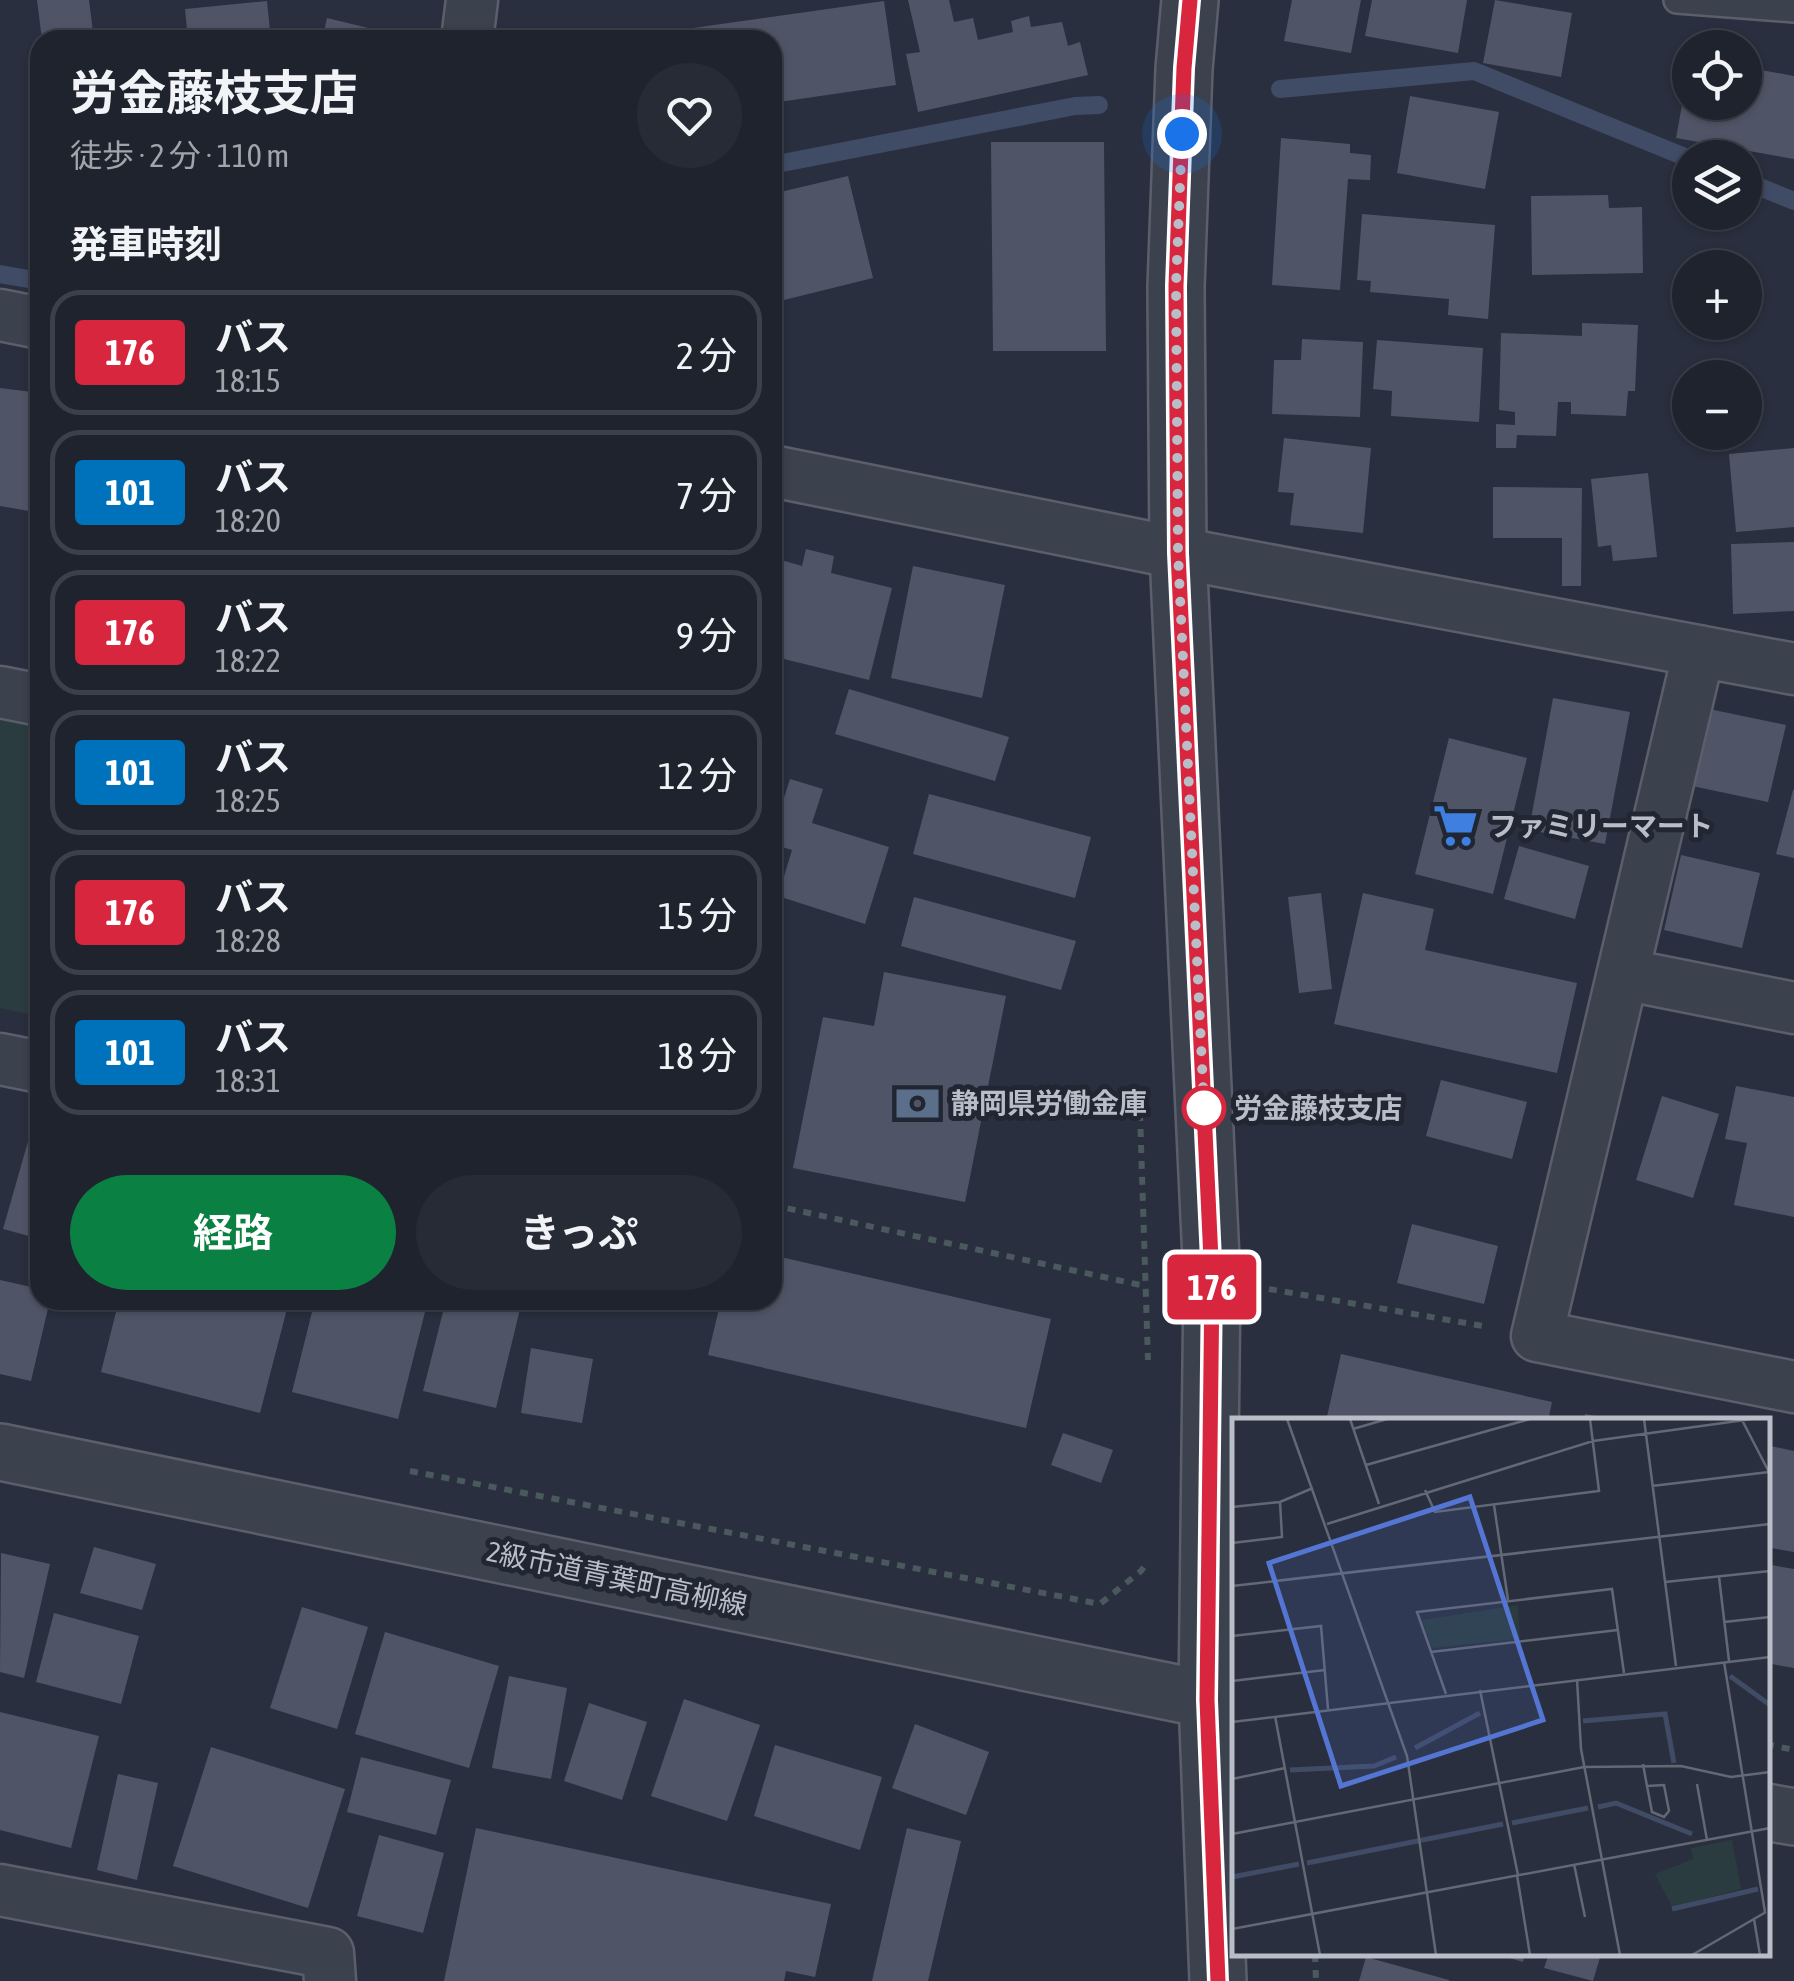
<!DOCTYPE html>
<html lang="ja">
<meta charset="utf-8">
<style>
body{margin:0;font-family:"Asap Condensed","Noto Sans JP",sans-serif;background:#272b36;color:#f1f3f6;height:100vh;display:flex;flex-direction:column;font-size:38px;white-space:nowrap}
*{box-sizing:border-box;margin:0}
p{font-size:32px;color:#a1a4aa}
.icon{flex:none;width:55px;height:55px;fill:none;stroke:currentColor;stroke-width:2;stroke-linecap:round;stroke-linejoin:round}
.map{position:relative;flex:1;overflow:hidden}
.panel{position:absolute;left:30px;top:30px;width:752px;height:1280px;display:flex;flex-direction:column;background:#1f232e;border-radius:30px;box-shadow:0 2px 8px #0004,0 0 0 2px #3c404a}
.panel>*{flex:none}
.badge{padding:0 20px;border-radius:8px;font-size:35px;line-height:65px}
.controls{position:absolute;left:1672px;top:30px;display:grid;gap:20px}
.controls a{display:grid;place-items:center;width:90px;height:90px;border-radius:50%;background:#1f232e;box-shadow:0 2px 8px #0004,0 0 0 2px #3c404a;font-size:50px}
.you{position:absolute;width:50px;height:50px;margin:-25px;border:8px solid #fff;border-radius:50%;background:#1a73e8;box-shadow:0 0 0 15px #1a73e833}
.map>.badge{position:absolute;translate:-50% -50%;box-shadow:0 0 0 5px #fff}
h2{padding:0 40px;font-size:38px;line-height:90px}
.round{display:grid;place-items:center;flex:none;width:105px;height:105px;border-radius:52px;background:#272b36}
.summary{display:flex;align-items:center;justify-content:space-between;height:170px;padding:0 40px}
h1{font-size:48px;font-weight:700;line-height:75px}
.button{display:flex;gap:20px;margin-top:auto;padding:20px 40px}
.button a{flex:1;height:115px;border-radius:60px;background:#0b8043;color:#fff;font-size:40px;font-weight:700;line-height:115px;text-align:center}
.button a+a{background:#272b36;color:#f1f3f6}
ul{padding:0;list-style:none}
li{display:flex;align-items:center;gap:30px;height:125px;margin:0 20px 15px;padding:0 20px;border:5px solid #3c404a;border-radius:30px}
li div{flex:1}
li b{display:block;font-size:38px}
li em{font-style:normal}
li .badge{min-width:110px;font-weight:700;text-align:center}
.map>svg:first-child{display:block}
.green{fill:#2b3c40}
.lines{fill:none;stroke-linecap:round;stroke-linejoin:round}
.stream{stroke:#404b65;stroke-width:18}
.building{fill:#4f5566}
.service-casing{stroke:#5a5f6b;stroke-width:30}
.minor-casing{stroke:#5a5f6b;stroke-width:55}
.tertiary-casing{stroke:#5a5f6b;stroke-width:60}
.path{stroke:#4a595e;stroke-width:6;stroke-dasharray:8 8;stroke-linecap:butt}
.service{stroke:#3c414e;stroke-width:25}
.minor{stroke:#3c414e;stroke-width:50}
.tertiary{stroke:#3c414e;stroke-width:55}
.line-casing{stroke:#fff;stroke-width:22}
.line{stroke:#d7263d;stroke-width:15}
.walk{stroke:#b9bdc8;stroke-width:10;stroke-dasharray:0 18}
.stop-dot{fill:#fff;stroke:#d7263d;stroke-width:5}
.labels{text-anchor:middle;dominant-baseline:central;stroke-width:10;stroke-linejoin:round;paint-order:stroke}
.poi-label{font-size:28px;font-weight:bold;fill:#b9bdc8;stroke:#212633;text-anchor:start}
.stop-label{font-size:28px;font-weight:bold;fill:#b9bdc8;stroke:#212633;text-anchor:start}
.street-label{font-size:28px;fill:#b9bdc8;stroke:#212633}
.inset-river{fill:none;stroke:#404b65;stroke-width:5}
.inset-road{fill:none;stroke:#636875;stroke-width:2.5}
.view{fill:#5475d2;fill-opacity:0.15;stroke:#5475d2;stroke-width:5}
.inset-edge{fill:none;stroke:#b9bdc8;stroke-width:5}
</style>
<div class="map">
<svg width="1794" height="1981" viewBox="0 0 1794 1981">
<rect width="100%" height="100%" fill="#292f3e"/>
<path class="green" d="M0 720 40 728V1016L0 1008Z"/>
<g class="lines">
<path class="stream" d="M1280 89 1474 71 1690 159
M772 165 1075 106 1099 105
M1745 181 1794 201
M0 274 40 281"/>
</g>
<path class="building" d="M37 0H89L94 40H42Z
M908 0H949L954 22 973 18 978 40 1013 32 1011 21 1029 16 1031 27 1062 22 1068 46 1080 42 1088 75 918 112 906 54 920 52Z
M1292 0H1361L1351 53 1284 41Z
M1372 0H1467L1458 53 1365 36Z
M1495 0 1572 13 1561 77 1483 63Z
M267 1 271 40H188L185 9Z
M884 1 896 85 772 103V40H622V38Z
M327 18 414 39V40H322Z
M1745 67 1794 76V159L1676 138 1688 72H1690V102H1745Z
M1410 96 1499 112 1485 189 1397 173Z
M1281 138 1350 144V153L1371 155 1370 180 1348 179 1340 290 1272 285Z
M991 142H1104L1106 351H993Z
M848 176 873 278 772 303V194Z
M1608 195 1609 208 1642 207 1643 273 1532 275 1531 196Z
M1362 214 1495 225 1488 319 1448 315 1449 299 1370 292 1371 281 1357 280Z
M1582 323 1638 325 1635 391H1628L1626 416 1571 414V402H1558L1556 436 1517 435 1516 448H1496V424L1515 425V412L1499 410 1501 333 1582 336Z
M1302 339 1363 342 1360 417 1272 414 1274 360H1301Z
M1377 340 1483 348 1479 422 1391 416 1392 391 1373 389Z
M0 388 40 393V476L35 512 0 506Z
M1284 438 1371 448 1363 533 1290 525 1294 493 1278 492Z
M1794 448V527L1736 532 1729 454Z
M1648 473 1657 557 1613 561 1611 545 1598 547 1591 479Z
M1493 487 1582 488 1581 586H1562V538H1493Z
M1794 542V611L1733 614 1731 544Z
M806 549 834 556 831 573 892 588 869 680 772 656V645L778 625 772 623V582L778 559 802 566Z
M913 566 1005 585 982 698 891 678Z
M849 689 1009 737 995 781 835 734Z
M1553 698 1630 712 1605 844 1529 830Z
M1709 709 1786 725 1768 802 1692 786Z
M1449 738 1527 758 1493 894 1415 874Z
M790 779 823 789 812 823 889 847 865 924 778 896 792 850 772 844V835Z
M1793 790H1794V858L1776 854Z
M929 794 1091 837 1075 898 913 854Z
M1519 846 1589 866 1575 919 1504 899Z
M1681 855 1760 873 1742 948 1664 930Z
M1321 893 1332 989 1299 993 1288 897Z
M1363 893 1434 909 1425 950 1577 983 1557 1073 1334 1024Z
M914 897 1076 941 1061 990 901 946Z
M884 972 1006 996 965 1202 793 1168 823 1017 874 1026Z
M1441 1080 1527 1102 1512 1159 1426 1136Z
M1736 1086 1794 1097V1217L1734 1205 1747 1143 1725 1139Z
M1662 1096 1719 1114 1693 1198 1636 1180Z
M31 1131 40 1133V1239L3 1229Z
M1412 1224 1498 1246 1484 1304 1397 1283Z
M772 1255 1051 1319 1026 1428 708 1355 721 1300H772Z
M0 1280 40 1289V1300H50L31 1381 0 1374Z
M119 1300H267L288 1305 260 1413 101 1372Z
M315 1300H410L427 1304 398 1419 292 1392Z
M446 1300H501L521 1305 496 1408 423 1391Z
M531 1348 593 1359 582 1423 521 1413Z
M1341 1354 1552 1402 1548 1421H1326Z
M1585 1414 1610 1419 1609 1421H1584Z
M1063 1433 1113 1450 1101 1483 1051 1465Z
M1766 1445 1794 1451V1552L1766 1547Z
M94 1547 156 1564 142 1610 80 1593Z
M1 1553 50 1564 24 1678 0 1672Z
M1766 1564 1794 1569V1668L1766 1663Z
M302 1607 368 1627 337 1729 270 1708Z
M54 1613 139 1636 121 1704 36 1682Z
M385 1632 499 1666 469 1768 355 1734Z
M509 1676 567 1688 551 1779 492 1768Z
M684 1699 760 1725 727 1821 651 1796Z
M589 1703 647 1722 622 1800 564 1781Z
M0 1712 99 1736 71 1848 0 1830Z
M915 1724 989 1752 966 1815 892 1788Z
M775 1745 882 1777 860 1850 754 1816Z
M211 1747 345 1789 308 1908 173 1866Z
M361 1757 451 1780 436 1835 347 1812Z
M118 1774 158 1783 137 1880 97 1870Z
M476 1828 831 1904 815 1977 786 1971 784 1981H444Z
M907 1828 961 1841 928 1981H872Z
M379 1835 444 1853 423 1933 357 1916Z
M1496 1954H1525L1523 1962Z
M1549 1954H1601L1593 1981 1544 1968Z
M1366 1957 1449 1980V1981H1359Z"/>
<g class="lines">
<defs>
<path id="service" d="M1677 0 1794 9"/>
<path id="minor" d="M467 40 472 0
M0 315 40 323
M772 471 1178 553 1794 669
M1699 651 1537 1336 1794 1387
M0 692 40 700
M1623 974 1794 1008
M0 1059 40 1067
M0 1890 328 1953 330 1981"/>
<path id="tertiary" d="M1190 0 1184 69 1176 287 1178 553 1212 1281 1207 1699 1218 1981
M0 1452 1234 1705
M1766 1812 1794 1817"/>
</defs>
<use href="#service" class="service-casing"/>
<use href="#minor" class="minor-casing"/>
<use href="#tertiary" class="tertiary-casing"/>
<path class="path" d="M1140 1113 1148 1360
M772 1205 1145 1286
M1269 1289 1483 1326
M410 1471 1100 1604 1141 1571 1148 1561
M1766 1744 1794 1750
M1315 1954 1316 1981"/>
<use href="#service" class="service"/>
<use href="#minor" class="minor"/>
<use href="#tertiary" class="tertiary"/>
</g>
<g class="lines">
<defs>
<path id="line" d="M1190 0 1184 68 1176 286 1178 553 1212 1281 1207 1700 1218 1981"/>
</defs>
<use href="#line" class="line-casing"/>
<use href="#line" class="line"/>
<path class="walk" d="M1182 134 1176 286 1178 553 1204 1108"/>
</g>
<defs>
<symbol id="supermarket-bare" viewBox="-9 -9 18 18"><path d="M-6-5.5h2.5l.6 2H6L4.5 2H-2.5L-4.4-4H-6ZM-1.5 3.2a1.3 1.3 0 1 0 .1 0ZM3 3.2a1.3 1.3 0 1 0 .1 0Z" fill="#3f7fe0" stroke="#212633" stroke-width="2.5" paint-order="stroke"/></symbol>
<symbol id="bank-bare" viewBox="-9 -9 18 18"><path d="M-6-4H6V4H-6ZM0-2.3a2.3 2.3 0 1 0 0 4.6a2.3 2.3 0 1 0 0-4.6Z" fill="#5c6f8a" stroke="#212633" stroke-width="2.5" paint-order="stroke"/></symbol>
</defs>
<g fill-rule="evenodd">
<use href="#supermarket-bare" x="1424" y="794" width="63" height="63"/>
<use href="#bank-bare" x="886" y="1072" width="63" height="63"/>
</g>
<circle class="stop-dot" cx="1204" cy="1108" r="20"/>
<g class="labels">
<g class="poi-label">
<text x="1489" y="826">ファミリーマート</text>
<text x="951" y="1103">静岡県労働金庫</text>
</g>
<g class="stop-label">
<text x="1234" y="1108">労金藤枝支店</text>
</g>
<g class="street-label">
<text transform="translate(617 1578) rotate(12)">2級市道青葉町高柳線</text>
</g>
</g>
<g transform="translate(1232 1418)">
<rect width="538" height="538" fill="#292f3e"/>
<path d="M286 187 288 221 200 230 190 202ZM500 422 509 471 440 489 423 456 461 441 459 430Z" fill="#2b3c40"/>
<path class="inset-river" d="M498 258 538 287M351 303 433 296 442 345M183 330 248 295M58 352 142 348 164 339M366 389 384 385 460 416M280 405 356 390M75 445 271 406M0 459 67 446M440 491 526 471"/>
<path class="inset-road" d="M55 1 175 338 204 537M118 1 147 86M412 1 444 248M510 2 538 56M121 11 155 1M134 47 298 1M420 68 537 54M193 72 203 94 367 73 358 1M262 87 276 182M0 89 48 84 81 70M95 106 361 23 520 1M0 125 50 119 48 84M487 159 497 243M433 164 538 153M0 168 538 106M492 204 538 199M0 218 89 208 96 291M199 234 386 212M492 244 533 494M345 261 349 331 388 537M0 263 93 252M248 272 286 457M214 276 185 194 380 171 392 255M43 298 88 537M0 304 538 239M411 346 415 368 420 394 432 399 437 393 432 367 415 368M0 361 53 350M465 366 475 422M0 416 352 349 449 348 499 359 538 354M342 446 353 499M285 457 298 537M522 501 528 537M0 511 538 410M460 537 534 494"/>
<path class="view" d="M238 79 311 302 109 368 37 145Z"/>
<rect width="538" height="538" class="inset-edge"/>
</g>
</svg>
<div class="controls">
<a><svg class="icon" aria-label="locate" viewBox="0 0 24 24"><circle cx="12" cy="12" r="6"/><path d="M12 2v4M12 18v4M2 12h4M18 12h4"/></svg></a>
<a><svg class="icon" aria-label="layers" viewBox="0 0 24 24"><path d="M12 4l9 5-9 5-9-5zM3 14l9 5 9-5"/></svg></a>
<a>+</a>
<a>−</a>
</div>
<div class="you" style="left:1182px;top:134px"></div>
<b class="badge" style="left:1212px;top:1287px;background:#d7263d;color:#fff">176</b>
<section class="panel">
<div class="summary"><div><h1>労金藤枝支店</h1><p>徒歩 · 2 分 · 110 m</p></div><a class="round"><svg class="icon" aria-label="heart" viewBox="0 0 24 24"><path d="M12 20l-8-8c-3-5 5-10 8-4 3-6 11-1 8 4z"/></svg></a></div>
<h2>発車時刻</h2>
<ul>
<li><span class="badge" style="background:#d7263d;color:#fff">176</span><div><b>バス</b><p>18:15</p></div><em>2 分</em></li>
<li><span class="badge" style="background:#0072bc;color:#fff">101</span><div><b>バス</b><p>18:20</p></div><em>7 分</em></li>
<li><span class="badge" style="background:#d7263d;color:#fff">176</span><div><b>バス</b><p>18:22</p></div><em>9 分</em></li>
<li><span class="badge" style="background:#0072bc;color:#fff">101</span><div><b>バス</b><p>18:25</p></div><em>12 分</em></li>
<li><span class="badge" style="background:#d7263d;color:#fff">176</span><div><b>バス</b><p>18:28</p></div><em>15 分</em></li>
<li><span class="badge" style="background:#0072bc;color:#fff">101</span><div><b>バス</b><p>18:31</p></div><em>18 分</em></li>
</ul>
<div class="button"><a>経路</a><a>きっぷ</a></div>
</section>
</div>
